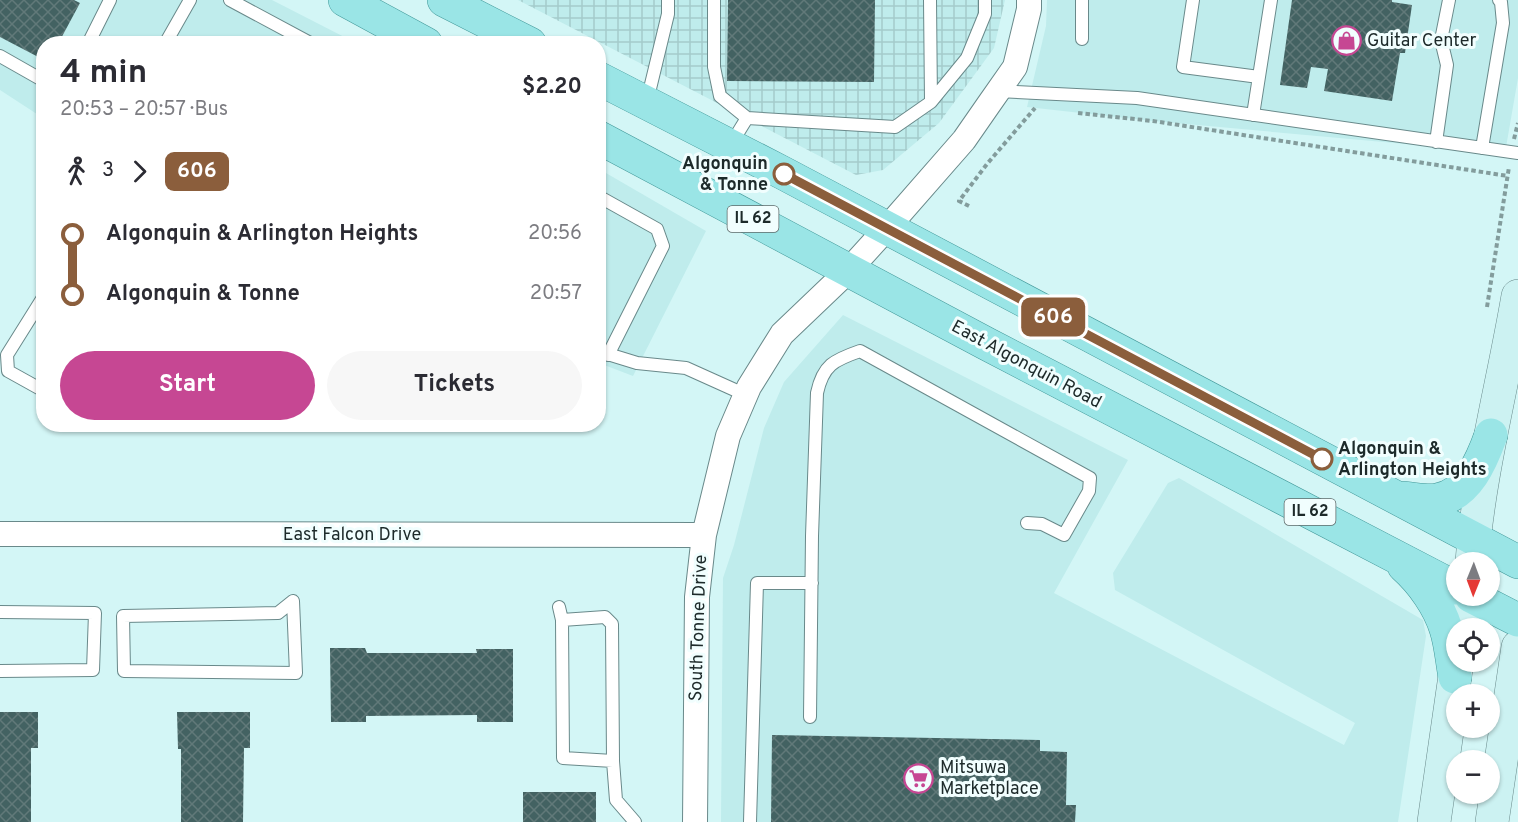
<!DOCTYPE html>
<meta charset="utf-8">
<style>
body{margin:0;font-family:Overpass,sans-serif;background:#f7f7f7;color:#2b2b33;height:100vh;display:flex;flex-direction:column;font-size:22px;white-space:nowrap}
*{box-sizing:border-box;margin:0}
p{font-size:20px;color:#7c7c81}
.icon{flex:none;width:33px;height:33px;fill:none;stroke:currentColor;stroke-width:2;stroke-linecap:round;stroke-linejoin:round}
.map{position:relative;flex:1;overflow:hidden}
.panel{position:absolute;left:36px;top:36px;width:570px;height:396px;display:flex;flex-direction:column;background:#fff;border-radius:24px;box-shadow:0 2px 4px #0004}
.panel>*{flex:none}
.badge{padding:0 12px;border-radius:9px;font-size:21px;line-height:39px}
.needle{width:39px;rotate:181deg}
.buttons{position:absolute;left:1446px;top:552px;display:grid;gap:12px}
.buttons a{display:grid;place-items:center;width:54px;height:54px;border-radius:50%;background:#fff;box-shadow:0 2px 4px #0004;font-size:30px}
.map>.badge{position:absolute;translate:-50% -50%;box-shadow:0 0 0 3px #fff}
.legs{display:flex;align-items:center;gap:9px;height:66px;padding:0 24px;font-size:20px}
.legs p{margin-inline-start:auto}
.headline{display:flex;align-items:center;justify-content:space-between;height:102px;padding:0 24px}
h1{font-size:33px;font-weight:700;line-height:45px}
.primary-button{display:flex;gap:12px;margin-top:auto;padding:12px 24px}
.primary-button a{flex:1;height:69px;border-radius:36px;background:#c64793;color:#fff;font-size:24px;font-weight:700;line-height:69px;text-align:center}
.primary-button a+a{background:#f7f7f7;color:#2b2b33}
ul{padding:0 24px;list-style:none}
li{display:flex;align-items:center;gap:21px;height:60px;font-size:22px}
li i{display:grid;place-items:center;width:9px;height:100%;margin:0 8px;background:currentColor}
li i::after{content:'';width:15px;height:15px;margin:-8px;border:4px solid;border-radius:50%;background:#fff}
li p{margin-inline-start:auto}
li:first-child i{background:linear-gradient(#0000 50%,currentColor 0)}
li:last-child i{background:linear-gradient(currentColor 50%,#0000 0)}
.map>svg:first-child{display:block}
.built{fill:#bfecec}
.industrial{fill:url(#industrial-grid)}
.building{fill:url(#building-cross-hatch)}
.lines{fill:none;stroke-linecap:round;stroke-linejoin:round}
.lane-casing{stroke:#69898a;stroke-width:14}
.street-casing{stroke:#69898a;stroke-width:26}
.secondary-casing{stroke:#69898a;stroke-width:34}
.primary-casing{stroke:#429899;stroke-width:34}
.path{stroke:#839c9c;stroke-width:4;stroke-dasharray:4.5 3;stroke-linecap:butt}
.lane{stroke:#fff;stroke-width:12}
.street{stroke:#fff;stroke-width:24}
.secondary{stroke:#ccf2f2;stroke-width:33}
.primary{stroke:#9ae5e6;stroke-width:33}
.line-1-casing{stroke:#fff;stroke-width:14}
.line-1{stroke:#8b5e3c;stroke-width:9}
.stop-1-dot{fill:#fff;stroke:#8b5e3c;stroke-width:3}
.labels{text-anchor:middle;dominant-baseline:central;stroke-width:6;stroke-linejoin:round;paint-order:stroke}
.shield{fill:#f1fefe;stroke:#5d6a6a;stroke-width:1.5}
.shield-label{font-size:16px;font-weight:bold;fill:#1d2a2a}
.poi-label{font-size:18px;fill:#1d2a2a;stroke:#f1fefe;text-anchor:start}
.stop-label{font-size:18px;font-weight:bold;fill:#1d2a2a;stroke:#f1fefe;text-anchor:end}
.street-label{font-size:18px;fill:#1d2a2a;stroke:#f1fefe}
</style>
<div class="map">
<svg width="1518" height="822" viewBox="0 0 1518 822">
<defs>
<pattern id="industrial-grid" width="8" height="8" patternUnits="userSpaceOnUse" patternTransform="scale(1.5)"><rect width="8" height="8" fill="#bfecec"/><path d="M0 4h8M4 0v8" fill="none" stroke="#a4cbcb"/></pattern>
<pattern id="building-cross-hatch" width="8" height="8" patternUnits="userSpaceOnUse" patternTransform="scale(1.5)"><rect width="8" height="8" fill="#436262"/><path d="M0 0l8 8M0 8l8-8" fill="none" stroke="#617979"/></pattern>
</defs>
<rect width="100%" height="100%" fill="#d3f6f6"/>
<path class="built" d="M0 0H272L356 43 44 44 43 118 0 90Z
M1047 0H1518V78L1505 153 1153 121 1027 107 1046 26Z
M599 169 706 231 633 376 599 363Z
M843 315 1128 460 1054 593 1344 745 1355 723 1115 590 1113 573 1168 483 1179 478 1423 620 1426 636 1398 822H721L723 578 734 545 764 428 784 382Z"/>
<path class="industrial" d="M518 0H1005L994 48 939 123 883 170 856 175Z"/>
<path class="building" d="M0 0H74L80 3 58 44H44V60L0 37Z
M728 0H875L874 82 727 81Z
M1292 0H1392V2L1412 5 1405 53H1400L1392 101 1324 91 1328 69 1311 67 1307 88 1280 85Z
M330 648H365L367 653H477L476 649H513V722H477V715L366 716V722H331Z
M0 712H38V748H31V822H0Z
M177 712H250V748H244L243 822H181V749H178Z
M772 735 1040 740V751L1067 752 1066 805H1076L1075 822H771Z
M523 792H596V822H523Z"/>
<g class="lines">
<defs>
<path id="lane" d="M230 0 312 44
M714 0V67L720 96 747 118
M930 0 931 102
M1193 0 1183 67 1259 77
M1082 39V0
M88 44 110 0
M165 44 190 0
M0 56 44 81
M998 91 1137 98 1518 153
M647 101 668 14V0
M1253 115 1271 0
M1436 142 1447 65 1441 40 1449 0
M731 144 747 118 895 127 931 102 967 58 985 14V0
M1482 148 1503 23 1501 2 1499 0
M598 196 657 229 663 246 608 355
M44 296 7 355 8 371 44 391
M598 351 637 363 686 368 746 395
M293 601 296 673 124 671 123 616 278 613Z
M559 607 562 620 563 758 613 761 616 800 635 822
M0 612 95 613 93 670 0 671
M562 620 605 617 612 624 613 761
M810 717 812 536 817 393C823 365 834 360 860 351L1090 478 1089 491 1064 535 1042 524 1027 523
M750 822 757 583H812"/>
<path id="street" d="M0 534 704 535
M695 822 697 597 704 535 728 436 749 387 782 334 848 271 887 228 964 140 989 104 1015 67 1029 9V0"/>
<path id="secondary" d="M1472 562C1479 473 1503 384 1518 296
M1463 628 1469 596
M1434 822 1457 662
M1492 822 1518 647"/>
<path id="primary" d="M345 0 426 44
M444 0 530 44
M598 78 783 173 1518 562
M598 137 987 344 1456 588
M1399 498C1411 498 1426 502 1437 500 1468 495 1482 460 1491 435
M1404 566C1422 582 1439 606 1446 629 1451 644 1452 662 1455 677
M1471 596 1518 620"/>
</defs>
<use href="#lane" class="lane-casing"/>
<use href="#street" class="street-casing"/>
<use href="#secondary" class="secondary-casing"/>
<use href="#primary" class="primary-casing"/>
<path class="path" d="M1078 113 1153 121 1508 176
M1514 139 1518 123
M969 206 959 201 987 164 1035 108
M1487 307 1509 167"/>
<use href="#lane" class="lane"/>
<use href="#street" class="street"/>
<use href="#secondary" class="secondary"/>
<use href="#primary" class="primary"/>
</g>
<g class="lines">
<defs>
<path id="line-1" d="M784 174 1322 459"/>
</defs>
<use href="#line-1" class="line-1-casing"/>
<use href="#line-1" class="line-1"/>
</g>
<defs>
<symbol id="shop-ring" viewBox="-11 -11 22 22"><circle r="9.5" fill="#f1fefe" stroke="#c64793" stroke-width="1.5"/><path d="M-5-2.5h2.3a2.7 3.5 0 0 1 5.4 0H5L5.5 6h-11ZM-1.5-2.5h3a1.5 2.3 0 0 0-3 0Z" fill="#c64793"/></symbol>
<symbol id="supermarket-ring" viewBox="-11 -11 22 22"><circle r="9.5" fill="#f1fefe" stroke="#c64793" stroke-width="1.5"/><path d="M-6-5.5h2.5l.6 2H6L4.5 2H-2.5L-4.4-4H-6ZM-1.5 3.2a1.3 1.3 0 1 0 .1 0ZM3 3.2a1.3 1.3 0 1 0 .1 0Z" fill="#c64793"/></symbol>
</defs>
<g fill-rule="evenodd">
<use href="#shop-ring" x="1330" y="24" width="33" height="33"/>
<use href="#supermarket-ring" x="902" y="762" width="33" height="33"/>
</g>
<g class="stop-1-dot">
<circle cx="784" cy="174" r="10"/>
<circle cx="1322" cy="459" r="10"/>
</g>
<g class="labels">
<g class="shield">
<rect x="727.5" y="206" width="51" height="26" rx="4.5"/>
<rect x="1284.5" y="499" width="51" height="26" rx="4.5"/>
</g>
<g class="shield-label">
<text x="753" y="219">IL 62</text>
<text x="1310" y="512">IL 62</text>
</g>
<g class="poi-label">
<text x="1367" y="41">Guitar Center</text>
<text x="940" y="768">Mitsuwa<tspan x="940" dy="21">Marketplace</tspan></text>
</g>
<g class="stop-label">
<text x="768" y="164">Algonquin<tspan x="768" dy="21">&amp; Tonne</tspan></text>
<text x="1338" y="449" text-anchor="start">Algonquin &amp;<tspan x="1338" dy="21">Arlington Heights</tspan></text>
</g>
<g class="street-label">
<text transform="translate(1026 365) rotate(28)">East Algonquin Road</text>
<text x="352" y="535">East Falcon Drive</text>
<text transform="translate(699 628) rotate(-88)">South Tonne Drive</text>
</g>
</g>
</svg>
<div class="buttons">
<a><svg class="needle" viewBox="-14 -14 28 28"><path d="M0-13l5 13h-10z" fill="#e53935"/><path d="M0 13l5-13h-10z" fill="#7c7c81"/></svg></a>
<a><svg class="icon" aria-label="locate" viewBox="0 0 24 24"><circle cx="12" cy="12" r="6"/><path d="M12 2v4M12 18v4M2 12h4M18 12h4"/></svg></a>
<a>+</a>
<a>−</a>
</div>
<b class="badge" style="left:1053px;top:317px;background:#8b5e3c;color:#fff">606</b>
<section class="panel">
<div class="headline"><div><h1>4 min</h1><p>20:53 – 20:57 · Bus</p></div><b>$2.20</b></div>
<div class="legs"><svg class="icon" aria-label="walk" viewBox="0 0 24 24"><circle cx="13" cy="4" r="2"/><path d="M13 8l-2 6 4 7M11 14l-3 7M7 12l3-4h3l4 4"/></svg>3<svg class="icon" aria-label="forward" viewBox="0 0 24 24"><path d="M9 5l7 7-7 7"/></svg><b class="badge" style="background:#8b5e3c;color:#fff">606</b></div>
<ul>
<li><i style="color:#8b5e3c"></i><b>Algonquin &amp; Arlington Heights</b><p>20:56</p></li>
<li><i style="color:#8b5e3c"></i><b>Algonquin &amp; Tonne</b><p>20:57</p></li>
</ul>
<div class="primary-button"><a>Start</a><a>Tickets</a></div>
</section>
</div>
